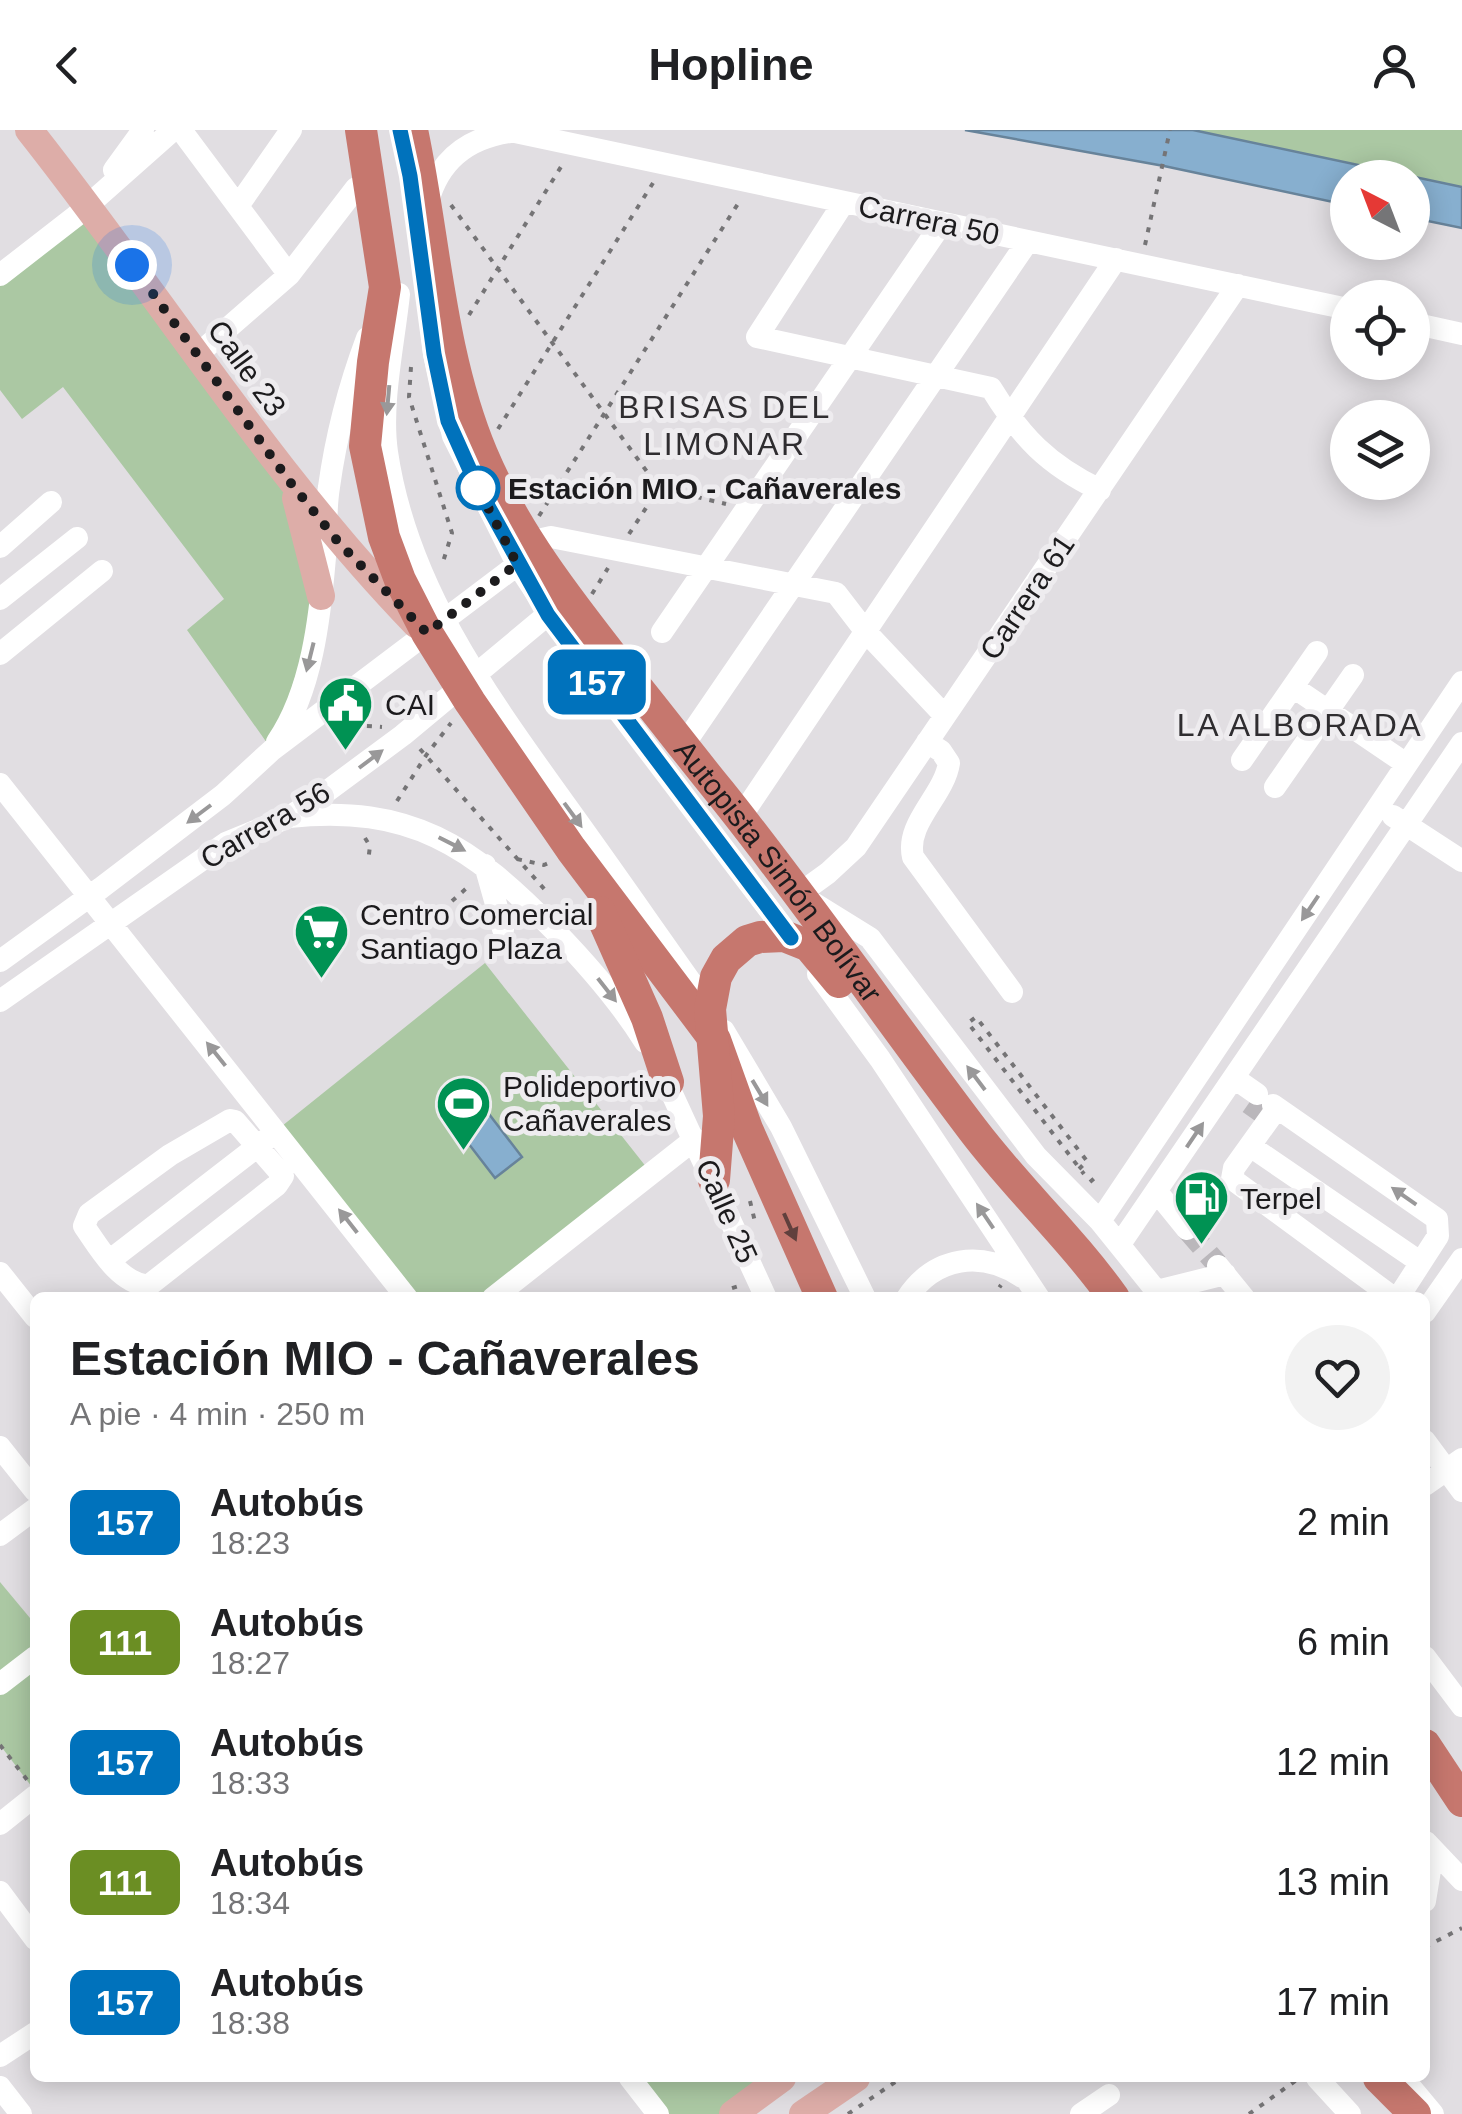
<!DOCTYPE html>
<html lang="es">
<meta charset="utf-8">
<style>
body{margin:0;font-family:Helvetica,sans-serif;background:#f2f2f2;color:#202124;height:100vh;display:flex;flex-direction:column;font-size:38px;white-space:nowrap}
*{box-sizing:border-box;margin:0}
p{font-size:32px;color:#757577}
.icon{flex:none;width:55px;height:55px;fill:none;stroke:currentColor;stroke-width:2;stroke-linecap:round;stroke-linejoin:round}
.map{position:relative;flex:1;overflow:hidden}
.sheet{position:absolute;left:30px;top:1162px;width:1400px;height:790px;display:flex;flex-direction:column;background:#fff;border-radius:15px;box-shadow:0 5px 25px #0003}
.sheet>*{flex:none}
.badge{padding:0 20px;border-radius:15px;font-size:35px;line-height:65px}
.needle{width:65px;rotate:318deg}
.buttons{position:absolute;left:1330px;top:30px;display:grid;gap:20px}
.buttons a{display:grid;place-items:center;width:100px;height:100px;border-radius:50%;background:#fff;box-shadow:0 5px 25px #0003;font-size:50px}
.you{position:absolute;width:50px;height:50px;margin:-25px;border:8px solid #fff;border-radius:50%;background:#1a73e8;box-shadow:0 0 0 15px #1a73e833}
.map>.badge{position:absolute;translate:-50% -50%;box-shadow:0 0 0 5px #fff}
.round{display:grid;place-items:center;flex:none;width:105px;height:105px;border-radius:52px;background:#f2f2f2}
.head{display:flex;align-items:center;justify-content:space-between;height:170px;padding:0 40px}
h1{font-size:48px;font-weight:700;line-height:75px}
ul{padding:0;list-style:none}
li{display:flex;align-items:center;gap:30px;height:120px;padding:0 40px}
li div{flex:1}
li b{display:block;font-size:38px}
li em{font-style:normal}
li .badge{min-width:110px;font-weight:700;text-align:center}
header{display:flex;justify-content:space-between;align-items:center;height:130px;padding:0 40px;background:#fff;font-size:45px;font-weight:700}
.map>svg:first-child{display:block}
.green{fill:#abc8a3}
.water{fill:#87afcf;stroke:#67839a;stroke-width:2.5}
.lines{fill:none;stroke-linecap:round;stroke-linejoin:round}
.minor-tunnel{stroke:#bab7bb;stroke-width:22;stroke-dasharray:22 11;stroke-linecap:butt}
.path{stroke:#757476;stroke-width:4;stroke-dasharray:5 8;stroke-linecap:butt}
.minor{stroke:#fff;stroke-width:22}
.major{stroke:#ddada8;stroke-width:28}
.highway{stroke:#c6776e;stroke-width:32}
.oneway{fill:#999899}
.oneway2{fill:#60403d}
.line-casing{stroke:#fff;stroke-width:22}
.line{stroke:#0072bc;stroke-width:15}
.walk{stroke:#1c1b1d;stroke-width:10;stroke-dasharray:0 18}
.stop-dot{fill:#fff;stroke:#0072bc;stroke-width:5}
.labels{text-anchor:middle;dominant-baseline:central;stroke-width:10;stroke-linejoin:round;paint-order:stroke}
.street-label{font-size:30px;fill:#1c1b1d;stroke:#eeecef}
.stop-label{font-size:30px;font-weight:bold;fill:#1c1b1d;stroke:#eeecef;text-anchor:start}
.poi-label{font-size:30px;fill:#1c1b1d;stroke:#eeecef;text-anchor:start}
.neighbourhood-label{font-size:32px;letter-spacing:2.5px;fill:#2f2d30;stroke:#eeecef}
</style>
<header><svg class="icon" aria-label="back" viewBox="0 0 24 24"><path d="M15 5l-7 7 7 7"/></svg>Hopline<svg class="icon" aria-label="person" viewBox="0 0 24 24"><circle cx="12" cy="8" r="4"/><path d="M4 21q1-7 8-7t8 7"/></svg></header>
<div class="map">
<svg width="1462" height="1984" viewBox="0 0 1462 1984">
<rect width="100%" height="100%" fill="#e1dee2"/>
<path class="green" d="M1193 0H1462V57Z
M89 75 290 352 321 466 272 620 187 500 224 469 63 257 22 289 0 260V145Z
M485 833 651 1043 493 1167H407L277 1000Z
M0 1452 35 1494V1661L0 1615Z
M630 1948H782L733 1984H658Z"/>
<path class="water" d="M965 0H1193L1462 57V98L1413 88 1412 48H1348L1347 75 1164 36Z
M482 975 522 1027 495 1048 455 996Z"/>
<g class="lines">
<path class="minor-tunnel" d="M1249 973 1266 985
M1187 1099 1217 1134"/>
<path class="path" d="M451 75 659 358 726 374
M1145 115 1170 0
M469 185 564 32
M411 237 409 267 452 403 442 435
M498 299 653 53
M539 386 741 69
M629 404 659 358
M592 464 608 438
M341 594 382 597
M420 619 546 761
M397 671 427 624 451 593
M365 708 370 716 368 732
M517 729 544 735 551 732
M452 771 469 756
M1079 1039 1087 1031 976 887 968 893 1084 1044
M1090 1052 1098 1045
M750 1071 756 1096
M733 1168 729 1159 739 1156
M992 1168 1001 1155
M0 1615 28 1651
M1425 1817 1462 1798
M848 1984 901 1948
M1249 1984 1298 1949"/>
<path class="minor" d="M181 0 289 145
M506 0 1348 179
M114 40 143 0
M428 72C439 30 468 8 510 2
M844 72 757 207 991 258C1021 307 1048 335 1100 360
M238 76 291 0
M0 145 76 86 173 0
M399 164C394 213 380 274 387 322 407 458 489 568 567 677 611 738 654 800 698 862
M430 186 434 224 453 306 517 434 582 533 796 815
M1412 193 1462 204
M197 225 289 145 356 58 369 53
M529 412 551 407 836 463 866 502 945 586
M0 417 51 372
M0 469 77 408
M662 502 942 93
M0 524 102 441
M1293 557 1405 633
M277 612C312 561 320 487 325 427 327 404 325 380 329 357 336 306 349 256 367 208
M927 612 941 621 949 633C944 666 905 693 913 727L1012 862
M683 616 1028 111
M1242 630 1317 522
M0 654 407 1168
M1275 657 1353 545
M1393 686 1462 731
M289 687C410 674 472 716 553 799 587 834 619 870 645 912
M740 688 1116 129
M485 735 503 799
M0 831 101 758 223 665 272 620 529 426
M818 844 880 929 1039 1168
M0 871 226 713 289 687 318 668 403 605 558 476
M724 901 781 997 865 1168
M661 940 766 1168
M1234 948 1257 964
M1273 975 1437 1089 1438 1106 1398 1168
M1277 978 1234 1038 1232 1049 1394 1168
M230 990 235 991 283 1046 277 1055 148 1156C118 1152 100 1119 84 1096L89 1084 170 1025Z
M1250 1016 1420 1132
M1157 1062 1187 1099
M1100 1091 1462 552
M1120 1114 1462 613
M109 1131 267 1009
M1218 1136 1244 1168
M0 1143 35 1187
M1157 1161 1225 1144
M493 1168 695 1009
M907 1168C935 1126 982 1120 1022 1147
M1162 1168 1100 1091 1036 1026 870 808 799 764 828 743 856 717 1238 155
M1425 1182 1462 1129
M1425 1311 1462 1361
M0 1317 35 1361
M1425 1355 1462 1329
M0 1405 35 1379
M1425 1527 1462 1576
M0 1554 35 1527
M0 1694 35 1666
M1427 1713 1462 1750
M0 1762 35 1809
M1425 1771 1431 1734 1426 1712
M0 1926 35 1903
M630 1948 658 1984
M1317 1948 1350 1984
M1403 1948 1433 1984
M0 1957 21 1984
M1081 1984 1109 1965"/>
<path class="major" d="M29 0C159 164 270 343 416 494
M296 368 321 466
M733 1984 782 1948
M803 1984 856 1948"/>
<g class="highway">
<path d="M361 0 385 157 373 232 365 316 384 407 400 450 427 503 470 572 571 719 715 910 747 999 822 1168"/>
<path id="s1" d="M412 0C435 108 439 221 482 324 516 405 572 475 626 544 658 583 688 623 720 662 808 772 888 888 973 1000 1017 1058 1071 1108 1114 1168"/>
<path d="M600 782 647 888 668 952"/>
<path d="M714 1050 719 986 710 879 716 847 726 829 747 811 760 807 784 806 809 816 839 852"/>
<path d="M1425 1615 1462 1671"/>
<path d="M1379 1948 1415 1984"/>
</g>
</g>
<defs><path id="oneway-solid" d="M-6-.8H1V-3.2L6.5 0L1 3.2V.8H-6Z" transform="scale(2.5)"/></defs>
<g class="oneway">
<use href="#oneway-solid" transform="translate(388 270) rotate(95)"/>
<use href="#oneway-solid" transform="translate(310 527) rotate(104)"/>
<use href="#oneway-solid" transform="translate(371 629) rotate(-37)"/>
<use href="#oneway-solid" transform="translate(199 684) rotate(143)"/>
<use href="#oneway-solid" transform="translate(573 685) rotate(54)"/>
<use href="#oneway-solid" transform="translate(452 714) rotate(27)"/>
<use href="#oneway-solid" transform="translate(1310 778) rotate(124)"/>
<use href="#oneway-solid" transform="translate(607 860) rotate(52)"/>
<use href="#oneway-solid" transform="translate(216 924) rotate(-129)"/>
<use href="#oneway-solid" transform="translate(976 948) rotate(-127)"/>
<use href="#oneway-solid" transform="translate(760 963) rotate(59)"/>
<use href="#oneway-solid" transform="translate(1195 1005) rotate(-56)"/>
<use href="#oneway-solid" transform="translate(1404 1066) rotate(-145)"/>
<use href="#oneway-solid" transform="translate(985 1086) rotate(-124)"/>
<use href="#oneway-solid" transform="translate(348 1091) rotate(-128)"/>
</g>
<use class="oneway2" href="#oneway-solid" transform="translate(790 1097) rotate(66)"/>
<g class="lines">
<defs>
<path id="line" d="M400 0 410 46 434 224 448 291 478 358 548 485 791 808"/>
</defs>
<use href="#line" class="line-casing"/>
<use href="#line" class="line"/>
<path class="walk" d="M132 135 290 352 339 413 427 503 517 434 478 358"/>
</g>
<defs>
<symbol id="civic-pin" viewBox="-11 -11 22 30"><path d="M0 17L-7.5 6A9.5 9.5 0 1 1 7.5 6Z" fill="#009253" stroke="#eeecef"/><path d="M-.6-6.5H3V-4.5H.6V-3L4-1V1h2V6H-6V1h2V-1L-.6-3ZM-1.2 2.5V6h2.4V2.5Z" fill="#fff"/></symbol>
<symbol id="supermarket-pin" viewBox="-11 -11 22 30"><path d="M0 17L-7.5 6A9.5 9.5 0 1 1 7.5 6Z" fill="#009253" stroke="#eeecef"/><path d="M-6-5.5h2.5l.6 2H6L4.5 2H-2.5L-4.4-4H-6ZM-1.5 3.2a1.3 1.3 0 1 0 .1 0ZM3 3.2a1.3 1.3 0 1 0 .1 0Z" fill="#fff"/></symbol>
<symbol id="stadium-pin" viewBox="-11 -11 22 30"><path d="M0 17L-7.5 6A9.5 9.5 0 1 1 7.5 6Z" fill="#009253" stroke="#eeecef"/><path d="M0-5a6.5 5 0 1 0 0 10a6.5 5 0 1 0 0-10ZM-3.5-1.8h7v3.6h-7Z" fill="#fff"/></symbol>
<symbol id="fuel-pin" viewBox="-11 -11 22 30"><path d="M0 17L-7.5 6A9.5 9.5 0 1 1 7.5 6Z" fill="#009253" stroke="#eeecef"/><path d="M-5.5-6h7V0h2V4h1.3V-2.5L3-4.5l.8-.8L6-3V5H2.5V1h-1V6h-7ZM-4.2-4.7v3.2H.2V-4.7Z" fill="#fff"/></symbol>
</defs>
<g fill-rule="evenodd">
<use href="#civic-pin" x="314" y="542" width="63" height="86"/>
<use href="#supermarket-pin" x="290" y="770" width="63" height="86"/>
<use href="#stadium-pin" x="432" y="942" width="63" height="86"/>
<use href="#fuel-pin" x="1170" y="1036" width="63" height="86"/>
</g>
<circle class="stop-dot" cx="478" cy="358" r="20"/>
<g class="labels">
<g class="street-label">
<text transform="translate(929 90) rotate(12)">Carrera 50</text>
<text transform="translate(247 238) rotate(54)">Calle 23</text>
<text transform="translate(1027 467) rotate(-56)">Carrera 61</text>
<text transform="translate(265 695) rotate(-30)">Carrera 56</text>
<text stroke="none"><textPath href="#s1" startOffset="845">Autopista Simón Bolívar</textPath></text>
<text transform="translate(727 1081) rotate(66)">Calle 25</text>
</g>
<g class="stop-label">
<text x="508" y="358">Estación MIO - Cañaverales</text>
</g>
<g class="poi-label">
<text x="385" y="574">CAI</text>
<text x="360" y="784">Centro Comercial<tspan x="360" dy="34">Santiago Plaza</tspan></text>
<text x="503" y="956">Polideportivo<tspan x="503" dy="34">Cañaverales</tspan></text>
<text x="1240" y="1068">Terpel</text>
</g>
<g class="neighbourhood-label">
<text x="725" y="277">BRISAS DEL<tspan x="725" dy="37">LIMONAR</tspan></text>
<text x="1300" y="595">LA ALBORADA</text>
</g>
</g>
</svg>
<div class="buttons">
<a><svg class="needle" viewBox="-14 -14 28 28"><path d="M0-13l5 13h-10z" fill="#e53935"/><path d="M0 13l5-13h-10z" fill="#757577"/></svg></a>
<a><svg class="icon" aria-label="locate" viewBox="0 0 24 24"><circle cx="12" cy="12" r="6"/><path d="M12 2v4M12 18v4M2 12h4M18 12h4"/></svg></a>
<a><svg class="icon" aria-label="layers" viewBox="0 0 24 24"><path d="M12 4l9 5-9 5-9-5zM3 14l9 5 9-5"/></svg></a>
</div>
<div class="you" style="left:132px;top:135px"></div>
<b class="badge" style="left:597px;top:552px;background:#0072bc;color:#fff">157</b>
<section class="sheet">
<div class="head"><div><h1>Estación MIO - Cañaverales</h1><p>A pie · 4 min · 250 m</p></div><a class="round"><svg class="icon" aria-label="heart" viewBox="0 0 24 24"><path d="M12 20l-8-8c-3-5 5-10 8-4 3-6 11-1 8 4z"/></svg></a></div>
<ul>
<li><span class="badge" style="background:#0072bc;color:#fff">157</span><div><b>Autobús</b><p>18:23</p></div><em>2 min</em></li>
<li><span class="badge" style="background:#6b8e23;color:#fff">111</span><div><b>Autobús</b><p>18:27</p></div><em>6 min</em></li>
<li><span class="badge" style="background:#0072bc;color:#fff">157</span><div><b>Autobús</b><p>18:33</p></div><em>12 min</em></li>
<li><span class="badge" style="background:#6b8e23;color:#fff">111</span><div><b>Autobús</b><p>18:34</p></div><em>13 min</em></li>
<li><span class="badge" style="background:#0072bc;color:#fff">157</span><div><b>Autobús</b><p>18:38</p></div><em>17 min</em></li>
</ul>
</section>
</div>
